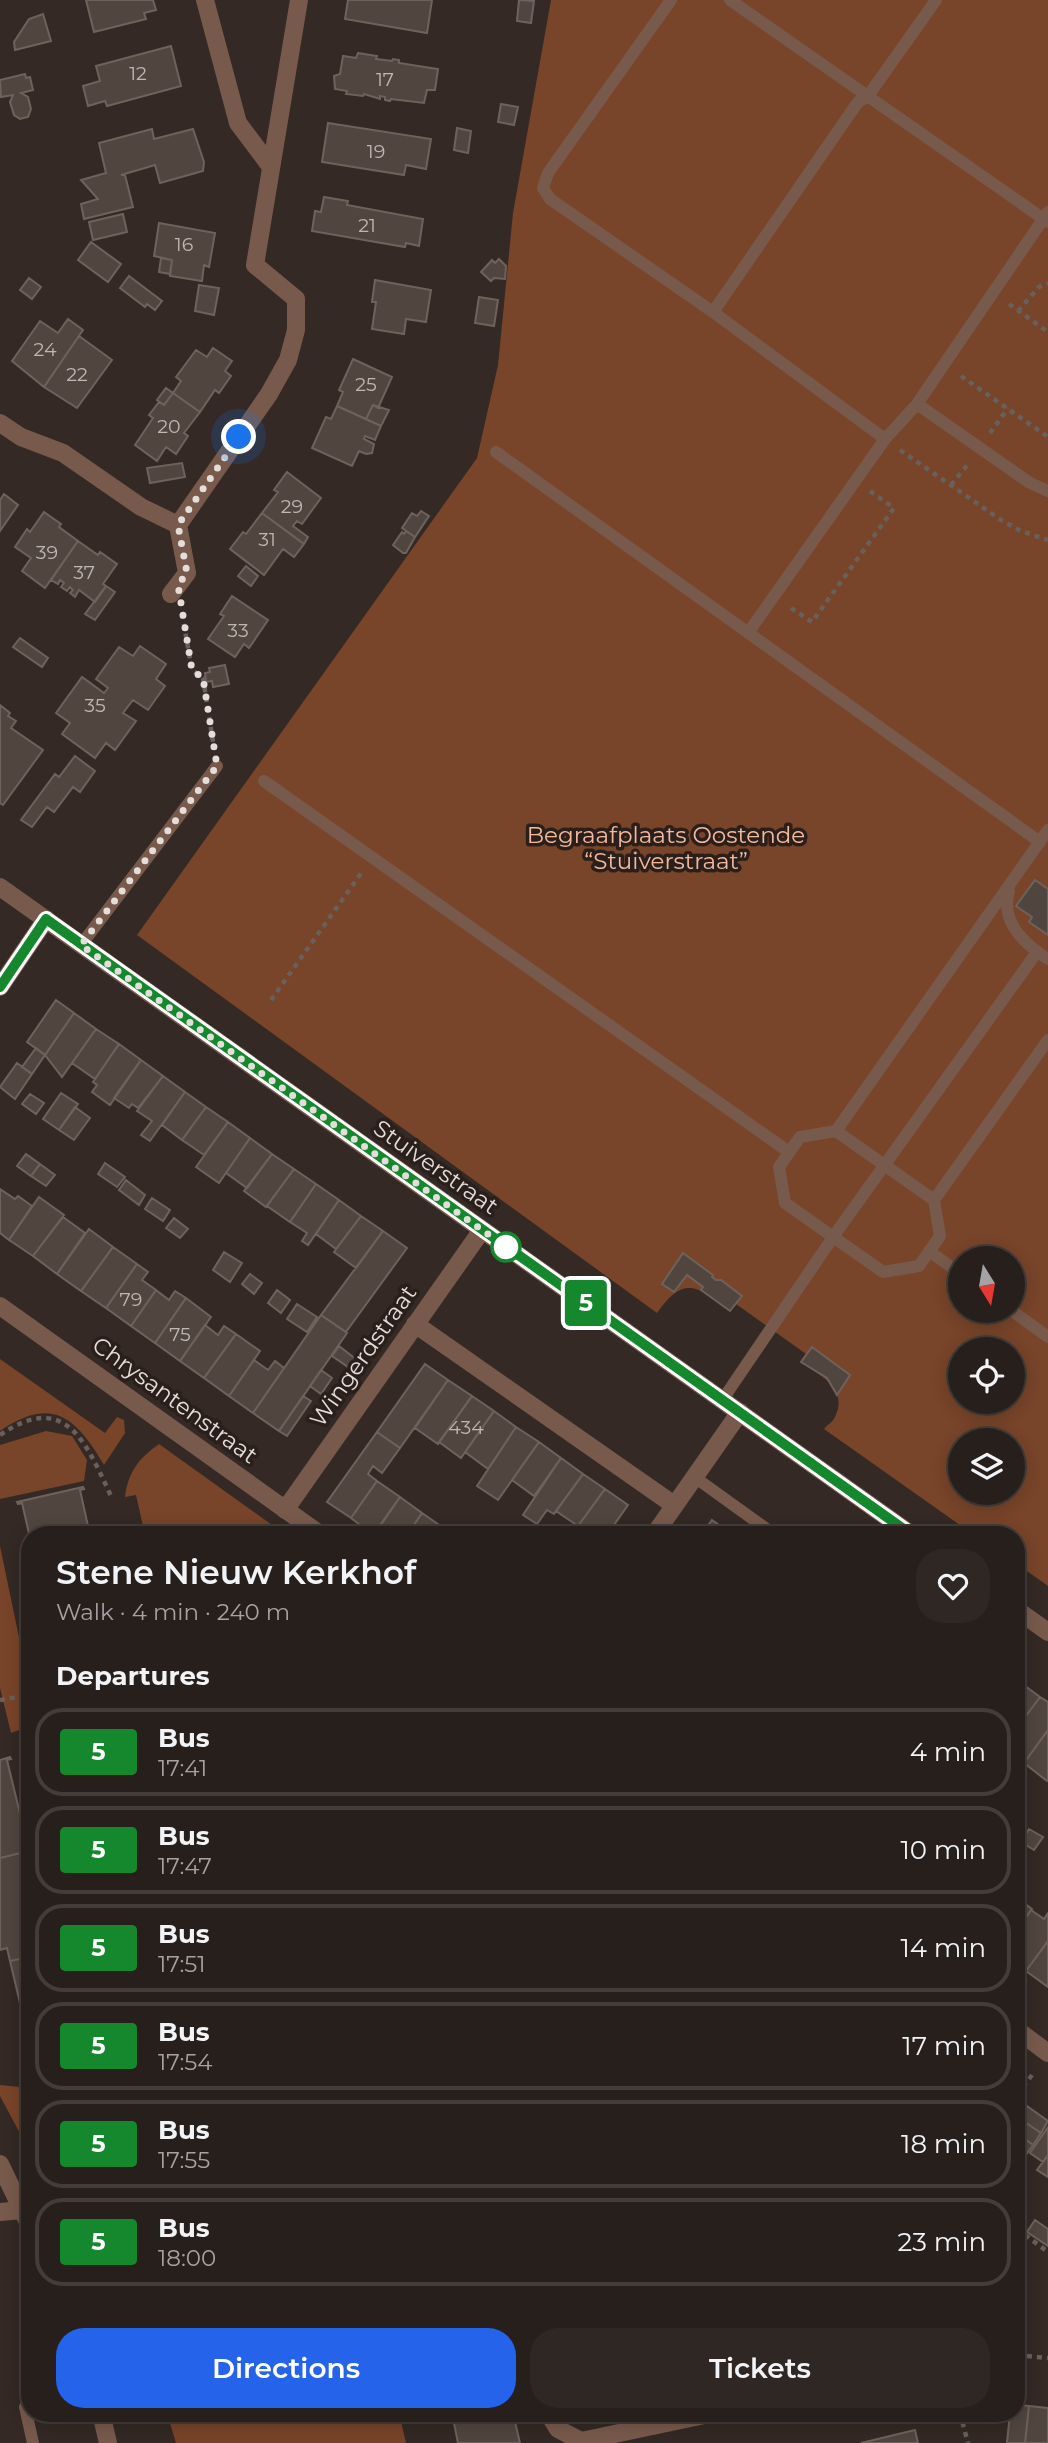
<!DOCTYPE html>
<meta charset="utf-8">
<style>
body{margin:0;font-family:Montserrat,sans-serif;background:#2f2724;color:#f1f3f6;height:100vh;display:flex;flex-direction:column;font-size:26px;white-space:nowrap}
*{box-sizing:border-box;margin:0}
p{font-size:23px;color:#a4a2a3}
.icon{flex:none;width:38px;height:38px;fill:none;stroke:currentColor;stroke-width:2;stroke-linecap:round;stroke-linejoin:round}
.map{position:relative;flex:1;overflow:hidden}
.panel{position:absolute;left:21px;top:1526px;width:1004px;height:896px;display:flex;flex-direction:column;background:#271f1b;border-radius:28px;box-shadow:0 4px 18px #0003,0 0 0 2px #433d3a}
.panel>*{flex:none}
.badge{padding:0 14px;border-radius:5px;font-size:24px;line-height:46px}
.needle{width:46px;rotate:169deg}
.controls{position:absolute;left:948px;top:1246px;display:grid;gap:14px}
.controls a{display:grid;place-items:center;width:77px;height:77px;border-radius:50%;background:#271f1b;box-shadow:0 4px 18px #0003,0 0 0 2px #433d3a;font-size:35px}
.you{position:absolute;width:35px;height:35px;margin:-18px;border:5px solid #fff;border-radius:50%;background:#1a73e8;box-shadow:0 0 0 10px #1a73e833}
.map>.badge{position:absolute;translate:-50% -50%;box-shadow:0 0 0 4px #fff}
h2{padding:0 35px;font-size:26px;line-height:63px}
.round{display:grid;place-items:center;flex:none;width:74px;height:74px;border-radius:28px;background:#2f2724}
.summary{display:flex;align-items:center;justify-content:space-between;height:119px;padding:0 35px}
h1{font-size:33px;font-weight:600;line-height:52px}
.primary-button{display:flex;gap:14px;margin-top:auto;padding:14px 35px}
.primary-button a{flex:1;height:80px;border-radius:28px;background:#2563eb;color:#fff;font-size:28px;font-weight:600;line-height:80px;text-align:center}
.primary-button a+a{background:#2f2724;color:#f1f3f6}
ul{padding:0;list-style:none}
li{display:flex;align-items:center;gap:21px;height:88px;margin:0 14px 10px;padding:0 21px;border:4px solid #433d3a;border-radius:28px}
li div{flex:1}
li b{display:block;font-size:26px}
li em{font-style:normal}
li .badge{min-width:77px;font-weight:700;text-align:center}
.map>svg:first-child{display:block}
.green{fill:#78442a;fill-rule:evenodd}
.building{fill:#51453f;stroke:#6f625c;stroke-width:2}
.lines{fill:none;stroke-linecap:round;stroke-linejoin:round}
.path{stroke:#6a605b;stroke-width:4.5;stroke-dasharray:5 5;stroke-linecap:butt}
.lane{stroke:#785a4c;stroke-width:12}
.street{stroke:#785a4c;stroke-width:18}
.line-casing{stroke:#fff;stroke-width:16}
.line{stroke:#15882e;stroke-width:10}
.walk{stroke:#e4ddd9;stroke-width:7;stroke-dasharray:0 12.6}
.stop-dot{fill:#fff;stroke:#15882e;stroke-width:3.5}
.labels{text-anchor:middle;dominant-baseline:central;stroke-width:7;stroke-linejoin:round;paint-order:stroke}
.number-label{font-size:19px;fill:#bfb7b2}
.park-label{font-size:23px;fill:#f5b99c;stroke:#2a1f1a}
.street-label{font-size:23px;fill:#e4ddd9;stroke:#2a1f1a}
</style>
<div class="map">
<svg width="1048" height="2443" viewBox="0 0 1048 2443">
<rect width="100%" height="100%" fill="#342924"/>
<path class="green" d="M551 0H1048V1586L1017 1564V1535H974L824 1429C828 1424 832 1423 835 1417 849 1388 819 1375 801 1362L806 1354 736 1304 730 1311C699 1289 686 1272 657 1313L137 935 477 458 498 365 513 213ZM961 1258H1013V1311H961ZM961 1349H1013V1402H961ZM961 1440H1013V1493H961Z
M0 1359 105 1433 117 1417 124 1420 125 1433 104 1465C76 1418 53 1395 0 1431Z
M46 1431 72 1436 87 1460 84 1481 0 1499V1445Z
M159 1444 286 1535H145L136 1495 125 1497C128 1472 139 1458 159 1444Z
M0 1546 30 1690V1706L22 1729 11 1733 0 1688Z
M0 2085 30 2088V2152L0 2096Z
M167 2413H399L406 2443H176Z"/>
<path class="building" d="M86 0H153L156 10 144 13 146 19 94 32Z
M348 0H432L427 33 345 19Z
M519 0 534 1 531 23 517 21Z
M43 14 51 41 15 50 14 42 29 19Z
M171 46 181 86 107 106 105 101 88 106 83 86 100 81 96 66Z
M358 53 377 56 376 59 392 61 393 59 399 60V63L438 69 435 90H427L424 103 391 99 390 101 385 100V97L380 96V99L364 94 363 96 346 94 347 91 335 89 334 76 340 74 343 56 356 58Z
M25 74 26 78 30 77 33 90 21 93 28 97 31 109 28 117 20 119 14 115 10 102 13 95 1 97 0 80Z
M501 104 518 107 514 125 498 122Z
M328 123 431 139 426 169 406 165 404 175 322 162Z
M457 128 471 131 468 153 454 150Z
M152 129 154 139 193 129 204 162 203 171 160 183 155 165 121 175H125L133 207 84 219 81 204 98 199 81 180 106 173 99 143Z
M324 197 348 201 347 205 423 219 419 246 406 243 405 247 312 231 315 211 321 212Z
M123 214 127 232 93 240 89 222Z
M159 223 215 233 209 267 204 265 202 281 170 276 172 260 154 256Z
M91 242 121 264 108 282 78 260Z
M161 258 172 260 170 274 159 272Z
M499 259 506 266 505 279 494 278 491 281 481 272 492 260 495 263Z
M129 276 162 301 155 310 147 304 145 307 120 288Z
M29 278 41 287 32 299 20 290Z
M375 280 431 290 426 322 406 319 404 334 372 329 376 302H372Z
M199 285 219 288 214 315 195 311Z
M479 297 498 300 494 326 475 323Z
M68 319 83 330 44 387 12 361 40 321 58 333Z
M79 336 112 360 77 408 44 387Z
M213 348 232 361 225 371 231 376 219 393 215 390 200 412 173 393 181 381 176 377 196 350 207 357Z
M353 359 392 377 378 408 373 405 366 419 337 406 343 392 339 390Z
M166 388 173 393 164 405 157 400Z
M173 393 200 412 184 433 188 436 176 454 166 447 157 461 135 445 153 418 149 415 159 402 164 405Z
M373 405 389 410 381 426 366 419Z
M337 406 381 426 375 440 365 436 364 439 374 444 372 453 366 454 359 451 352 466 312 448 326 417 331 419Z
M182 463 185 477 150 483 147 468Z
M287 472 321 498 302 524 297 521 293 526 308 537 304 544 262 513 278 492 274 490Z
M4 494 18 505 0 531V500Z
M421 511 429 516 415 537 402 528 412 513 417 516Z
M44 512 61 524 59 527 78 541 45 588 22 571 31 558 15 547 27 529 30 532Z
M262 513 304 544 294 557 283 549 264 575 230 549 243 532 246 534Z
M406 531 415 537 406 553H403L393 545 402 532 404 534Z
M78 541 98 555 100 552 117 564 103 584 106 586 95 602 79 590 75 597 70 593 73 590 70 587 67 591 61 587 64 583 60 580 58 584 51 580Z
M246 566 258 576 251 586 238 576Z
M106 586 115 592 95 620 85 614Z
M232 596 268 620 249 648 244 644 235 657 208 639 224 616 220 614Z
M20 638 48 658 42 667 13 647Z
M140 646 166 664 156 679 165 686 148 710 133 700 123 713 136 721 115 750 106 743 95 758 62 734 70 723 56 713 82 677 104 693 108 688 96 679 119 647 133 656Z
M225 665 229 684 213 687 212 681 206 682 205 673 210 672 209 668Z
M0 705 10 713 8 716 16 721 11 728 43 750 3 805 0 803Z
M75 756 95 771 80 792 73 787 54 812 47 807 32 827 21 820 55 774 59 777Z
M1035 880 1048 889V935L1029 922 1032 917 1016 906Z
M56 1000 74 1013 45 1055 27 1042Z
M74 1013 96 1029 62 1077 45 1055Z
M96 1029 119 1044 95 1079 72 1063Z
M119 1044 141 1060 110 1105 92 1092 97 1085 93 1082Z
M36 1048 45 1055 32 1074 22 1067Z
M141 1060 163 1076 138 1108 132 1104 129 1108 114 1098Z
M17 1063 32 1074 15 1099 0 1087Z
M163 1076 185 1092 150 1141 141 1135 152 1121 137 1111Z
M185 1092 206 1107 182 1140 162 1125Z
M61 1093 78 1104 59 1130 43 1119Z
M30 1094 44 1103 36 1114 22 1104Z
M75 1107 90 1118 74 1140 59 1130Z
M206 1107 228 1122 204 1155 182 1140Z
M228 1122 250 1138 219 1183 196 1167Z
M250 1138 272 1154 247 1188 226 1173Z
M26 1154 40 1164 31 1176 17 1166Z
M272 1154 294 1169 266 1207 244 1191Z
M105 1163 125 1177 117 1187 98 1174Z
M40 1164 55 1175 46 1186 31 1176Z
M294 1169 316 1184 290 1222 267 1206Z
M126 1180 145 1195 139 1205 119 1190Z
M316 1184 339 1200 308 1245 302 1241 307 1233 290 1222Z
M0 1189 15 1199 18 1196 32 1206 9 1240 0 1233Z
M39 1197 64 1215 33 1256 9 1240Z
M152 1198 170 1210 163 1221 145 1209Z
M339 1200 361 1216 336 1249 316 1234Z
M361 1216 383 1231 356 1268 334 1252Z
M63 1217 85 1233 57 1274 33 1256Z
M174 1218 188 1229 180 1238 166 1228Z
M89 1229 113 1247 81 1291 57 1274Z
M383 1231 407 1248 346 1332 321 1315Z
M113 1247 137 1264 106 1308 81 1291Z
M224 1252 242 1263 230 1282 213 1270Z
M683 1253 713 1275 712 1277 716 1280H721L742 1296 730 1311 701 1290 703 1287 687 1275 674 1292 662 1284Z
M137 1264 148 1272 142 1280 156 1290 131 1326 106 1308Z
M250 1274 262 1283 254 1294 242 1284Z
M156 1290 169 1300 175 1291 186 1298 155 1343 131 1326Z
M277 1290 290 1300 281 1313 268 1303Z
M186 1298 211 1317 180 1361 155 1343Z
M297 1304 317 1317 307 1332 287 1319Z
M321 1315 347 1333 279 1431 253 1413Z
M205 1325 218 1335 224 1326 236 1334 204 1378 180 1361Z
M236 1334 260 1351 229 1396 204 1378Z
M339 1346 357 1360 351 1369 332 1356Z
M812 1347 850 1375 837 1395 827 1378 801 1362Z
M254 1360 268 1370 275 1361 284 1368 253 1413 229 1396Z
M425 1364 448 1380 400 1448 377 1432Z
M321 1370 332 1378 321 1394 310 1386Z
M448 1380 472 1396 438 1444 415 1428Z
M303 1396 311 1401 287 1436 279 1431Z
M472 1396 494 1411 461 1458 439 1442Z
M494 1411 516 1427 488 1469 465 1452Z
M516 1427 539 1442 498 1500 477 1486Z
M377 1432 400 1448 382 1473 373 1466 368 1474 377 1481 351 1518 327 1502Z
M539 1442 561 1458 534 1496 512 1480Z
M561 1458 583 1474 554 1514 547 1510 537 1524 523 1515Z
M583 1474 605 1489 578 1526 556 1511Z
M377 1481 400 1497 373 1535 351 1518Z
M83 1487 84 1489 80 1490 90 1535H30V1538L22 1503 18 1504 17 1502Z
M605 1489 628 1505 607 1535H590L578 1526Z
M400 1497 422 1513 407 1535H374Z
M422 1513 445 1529 441 1535H407Z
M712 1520 733 1535H701Z
M1017 1680 1040 1697 1017 1728Z
M1040 1697 1048 1702V1730L1024 1763 1017 1758V1728Z
M1048 1730V1780L1047 1781 1024 1763Z
M10 1757 11 1759 7 1760 29 1851 0 1858V1760Z
M1029 1829 1043 1837 1034 1850 1021 1842Z
M29 1851 30 1957 10 1961 7 1948 0 1950V1858Z
M1017 1889 1021 1893V1901L1032 1909 1017 1930Z
M1031 1910 1044 1919 1048 1913V1941L1026 1971 1017 1965V1930Z
M1048 1941V1987L1026 1971Z
M30 1957V2045L10 1961Z
M1027 2106 1048 2121 1041 2133 1019 2118Z
M1019 2118 1041 2133 1033 2145 1017 2133V2121Z
M1048 2127V2155L1043 2162 1030 2153Z
M1017 2133 1033 2145 1025 2156 1017 2150Z
M1048 2155V2177L1037 2170Z
M1035 2220 1048 2229V2246L1027 2232Z
M1017 2405 1029 2406 1025 2443H1007L1010 2413H1017Z
M1029 2406 1048 2408V2443H1025Z
M452 2413H513L520 2443H458Z
M915 2430 918 2443H861Z"/>
<g class="lines">
<path class="path" d="M1009 304 1048 332
M1018 311 1039 287 1048 283
M961 376 1048 437
M990 433 1008 408
M900 450 1001 520 1021 531 1048 540
M951 485 969 463
M791 608 812 622 894 508 870 491
M182 614 192 670 203 678 214 748
M271 1000 362 872
M0 1435C66 1390 86 1443 111 1496
M0 1700 30 1695
M1017 2095 1035 2071
M1017 2229 1048 2252
M1017 2355 1048 2358
M963 2413 961 2417 968 2443"/>
<path class="lane" d="M671 0 548 173 543 188 550 199 713 312 885 439
M730 0 1048 222
M713 312 858 102 868 96 936 0
M917 404 1030 483 1048 491
M496 452 1040 842
M748 633 885 439 917 404 1048 212
M264 781 789 1152
M1009 891C1000 921 1024 944 1048 959
M81 945 217 766
M836 1131 934 1200 940 1236 919 1266 883 1272 785 1203 779 1167 800 1137 836 1131 1048 830
M934 1200 1048 1040
M929 1251 961 1274
M1012 1311 1048 1337
M723 1399 833 1237 1037 952
M693 1476 775 1535
M30 2398 25 2407 33 2443"/>
<path class="street" d="M205 0 238 123 271 167
M0 423 21 437 63 453 141 507 178 525 269 394 288 360 296 330V299L255 265 299 0
M171 594 187 573 178 525
M0 887 912 1535
M0 987 46 919
M0 1306 321 1535
M415 1324 674 1505
M285 1510 482 1230
M654 1535 740 1412
M1017 1610 1048 1632
M1017 2030 1048 2053
M0 2164 30 2226
M0 2212 22 2210
M101 2413 108 2443
M548 2413 558 2429 581 2441 714 2413"/>
</g>
<g class="lines">
<defs>
<path id="line" d="M0 987 46 919 912 1535"/>
</defs>
<use href="#line" class="line-casing"/>
<use href="#line" class="line"/>
<path class="walk" d="M239 437 178 525 187 573 178 585 192 670 203 678 217 766 81 945 506 1247"/>
</g>
<circle class="stop-dot" cx="506" cy="1247" r="14"/>
<g class="labels">
<g class="number-label">
<text x="138" y="73">12</text>
<text x="385" y="79">17</text>
<text x="376" y="151">19</text>
<text x="367" y="225">21</text>
<text x="184" y="244">16</text>
<text x="45" y="349">24</text>
<text x="77" y="374">22</text>
<text x="366" y="384">25</text>
<text x="169" y="426">20</text>
<text x="292" y="506">29</text>
<text x="267" y="539">31</text>
<text x="47" y="552">39</text>
<text x="84" y="572">37</text>
<text x="238" y="630">33</text>
<text x="95" y="705">35</text>
<text x="131" y="1299">79</text>
<text x="180" y="1334">75</text>
<text x="466" y="1427">434</text>
</g>
<g class="park-label">
<text x="666" y="835">Begraafplaats Oostende<tspan x="666" dy="26">“Stuiverstraat”</tspan></text>
</g>
<g class="street-label">
<text transform="translate(436 1167) rotate(35)">Stuiverstraat</text>
<text transform="translate(363 1356) rotate(-55)">Wingerdstraat</text>
<text transform="translate(175 1400) rotate(36)">Chrysantenstraat</text>
</g>
</g>
</svg>
<div class="controls">
<a><svg class="needle" viewBox="-14 -14 28 28"><path d="M0-13l5 13h-10z" fill="#e53935"/><path d="M0 13l5-13h-10z" fill="#a4a2a3"/></svg></a>
<a><svg class="icon" aria-label="locate" viewBox="0 0 24 24"><circle cx="12" cy="12" r="6"/><path d="M12 2v4M12 18v4M2 12h4M18 12h4"/></svg></a>
<a><svg class="icon" aria-label="layers" viewBox="0 0 24 24"><path d="M12 4l9 5-9 5-9-5zM3 14l9 5 9-5"/></svg></a>
</div>
<div class="you" style="left:239px;top:437px"></div>
<b class="badge" style="left:586px;top:1303px;background:#15882e;color:#fff">5</b>
<section class="panel">
<div class="summary"><div><h1>Stene Nieuw Kerkhof</h1><p>Walk · 4 min · 240 m</p></div><a class="round"><svg class="icon" aria-label="heart" viewBox="0 0 24 24"><path d="M12 20l-8-8c-3-5 5-10 8-4 3-6 11-1 8 4z"/></svg></a></div>
<h2>Departures</h2>
<ul>
<li><span class="badge" style="background:#15882e;color:#fff">5</span><div><b>Bus</b><p>17:41</p></div><em>4 min</em></li>
<li><span class="badge" style="background:#15882e;color:#fff">5</span><div><b>Bus</b><p>17:47</p></div><em>10 min</em></li>
<li><span class="badge" style="background:#15882e;color:#fff">5</span><div><b>Bus</b><p>17:51</p></div><em>14 min</em></li>
<li><span class="badge" style="background:#15882e;color:#fff">5</span><div><b>Bus</b><p>17:54</p></div><em>17 min</em></li>
<li><span class="badge" style="background:#15882e;color:#fff">5</span><div><b>Bus</b><p>17:55</p></div><em>18 min</em></li>
<li><span class="badge" style="background:#15882e;color:#fff">5</span><div><b>Bus</b><p>18:00</p></div><em>23 min</em></li>
</ul>
<div class="primary-button"><a>Directions</a><a>Tickets</a></div>
</section>
</div>
